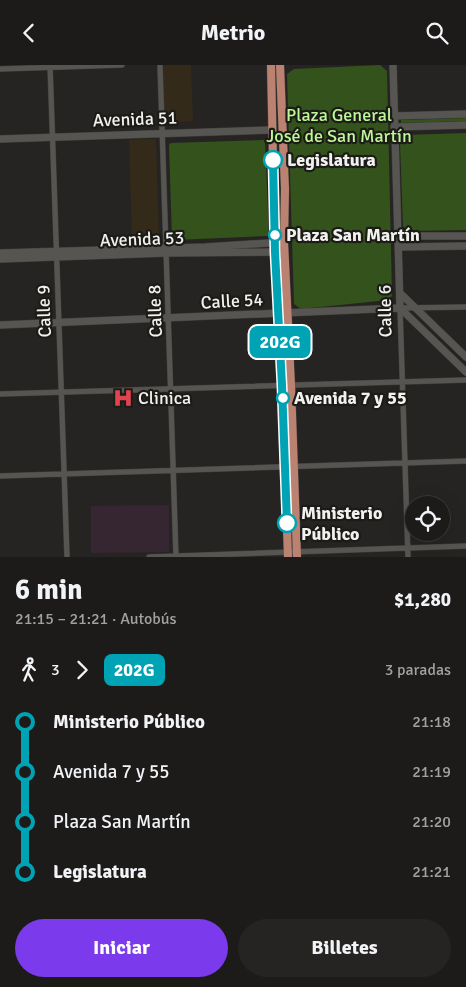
<!DOCTYPE html>
<html lang="es">
<meta charset="utf-8">
<style>
body{margin:0;font-family:Signika,sans-serif;background:#252423;color:#f1f3f6;height:100vh;display:flex;flex-direction:column;font-size:19px;white-space:nowrap}
*{box-sizing:border-box;margin:0}
p{font-size:16px;color:#a0a1a2}
.icon{flex:none;width:28px;height:28px;fill:none;stroke:currentColor;stroke-width:2;stroke-linecap:round;stroke-linejoin:round}
.map{position:relative;height:492px;overflow:hidden}
.side{display:flex;flex-direction:column;background:#1c1b1a;flex:1}
.side>*{flex:none}
.badge{padding:0 10px;border-radius:8px;font-size:18px;line-height:32px}
.controls{position:absolute;left:405px;top:431px;display:grid;gap:10px}
.controls a{display:grid;place-items:center;width:45px;height:45px;border-radius:50%;background:#1c1b1a;box-shadow:0 5px 20px #0002,0 0 0 1px #3a3939;font-size:25px}
.map>.badge{position:absolute;translate:-50% -50%;box-shadow:0 0 0 2px #fff}
.legs{display:flex;align-items:center;gap:8px;height:55px;padding:0 15px;font-size:16px}
.legs p{margin-inline-start:auto}
.headline{display:flex;align-items:center;justify-content:space-between;height:85px;padding:0 15px}
h1{font-size:28px;font-weight:800;line-height:38px}
.primary-button{display:flex;gap:10px;margin-top:auto;padding:10px 15px}
.primary-button a{flex:1;height:58px;border-radius:30px;background:#7c3aed;color:#fff;font-size:20px;font-weight:800;line-height:58px;text-align:center}
.primary-button a+a{background:#252423;color:#f1f3f6}
ul{padding:0 15px;list-style:none}
li{display:flex;align-items:center;gap:18px;height:50px;font-size:19px}
li i{display:grid;place-items:center;width:8px;height:100%;margin:0 6px;background:currentColor}
li i::after{content:'';width:12px;height:12px;margin:-6px;border:4px solid;border-radius:50%;background:#1c1b1a}
li p{margin-inline-start:auto}
li:first-child i{background:linear-gradient(#0000 50%,currentColor 0)}
li:last-child i{background:linear-gradient(currentColor 50%,#0000 0)}
header{display:flex;justify-content:space-between;align-items:center;height:65px;padding:0 15px;background:#1c1b1a;font-size:22px;font-weight:800}
.map>svg:first-child{display:block}
.commercial{fill:#342a1a}
.education{fill:#362631}
.green{fill:#34531c}
.lines{fill:none;stroke-linecap:round;stroke-linejoin:round}
.street-casing{stroke:#41403d;stroke-width:6}
.secondary-casing{stroke:#41403d;stroke-width:8}
.primary-casing{stroke:#41403d;stroke-width:9}
.street{stroke:#565552;stroke-width:5}
.secondary{stroke:#565552;stroke-width:7}
.primary{stroke:#bb8171;stroke-width:8}
.line-1-casing{stroke:#fff;stroke-width:11}
.line-1{stroke:#00a3b4;stroke-width:8}
.stop-1-dot{fill:#fff;stroke:#00a3b4;stroke-width:2.5}
.labels{text-anchor:middle;dominant-baseline:central;stroke-width:4.5;stroke-linejoin:round;paint-order:stroke}
.park-label{font-size:18px;fill:#bdf896;stroke:#1c1b18}
.street-label{font-size:18px;fill:#f1f1ef;stroke:#1c1b18}
.stop-label{font-size:18px;font-weight:bold;fill:#f1f1ef;stroke:#1c1b18;text-anchor:start}
.poi-label{font-size:18px;fill:#f1f1ef;stroke:#1c1b18;text-anchor:start}
</style>
<header><svg class="icon" aria-label="back" viewBox="0 0 24 24"><path d="M15 5l-7 7 7 7"/></svg>Metrio<svg class="icon" aria-label="search" viewBox="0 0 24 24"><circle cx="10" cy="10" r="6"/><path d="M15 15l6 6"/></svg></header>
<div class="map">
<svg width="466" height="492" viewBox="0 0 466 492">
<rect width="100%" height="100%" fill="#262422"/>
<path class="commercial" d="M163 0H191L193 56 164 58Z
M156 74 159 174 132 175 129 75Z"/>
<path class="education" d="M169 440V487L91 488V441Z"/>
<path class="green" d="M380 0 387 6 392 231 388 235 301 244 294 239 287 9 294 4Z
M466 53V56L401 58V55Z
M466 68V165L407 166 403 161 400 78 402 73 406 70Z
M264 75 265 77 269 170 267 171 174 175 172 173 169 80 171 78Z"/>
<g class="lines">
<defs>
<path id="street" d="M50 0 67 492
M160 0 176 492
M0 4 122 0
M0 329 466 315
M0 411 466 396
M149 492 466 481
M408 492 400 243 466 242"/>
<path id="secondary" d="M393 0 400 243
M394 51 466 49
M394 62 466 60
M0 74 272 65
M398 171H466
M399 182 466 181
M0 188 205 182 284 177
M0 194 167 188 285 187
M400 228 466 292
M400 243 466 307
M0 260 400 243"/>
<path id="primary" d="M271 0 275 187 282 320 288 492
M280 0 285 124 284 177 291 320 297 492"/>
</defs>
<use href="#street" class="street-casing"/>
<use href="#secondary" class="secondary-casing"/>
<use href="#primary" class="primary-casing"/>
<use href="#street" class="street"/>
<use href="#secondary" class="secondary"/>
<use href="#primary" class="primary"/>
</g>
<g class="lines">
<defs>
<path id="line-1" d="M273 95 275 187 282 320 287 458"/>
</defs>
<use href="#line-1" class="line-1-casing"/>
<use href="#line-1" class="line-1"/>
</g>
<defs>
<symbol id="hospital-bare" viewBox="-9 -9 18 18"><path d="M-5-5h3v3.5h4V-5h3V5h-3V1.5h-4V5h-3Z" fill="#e0444e" stroke="#1c1b18" stroke-width="2.5" paint-order="stroke"/></symbol>
</defs>
<g fill-rule="evenodd">
<use href="#hospital-bare" x="109" y="319" width="28" height="28"/>
</g>
<g class="stop-1-dot">
<circle cx="273" cy="95" r="9"/>
<circle cx="275" cy="170" r="6"/>
<circle cx="283" cy="333" r="6"/>
<circle cx="287" cy="458" r="9"/>
</g>
<g class="labels">
<g class="park-label">
<text x="339" y="50">Plaza General<tspan x="339" dy="21">José de San Martín</tspan></text>
</g>
<g class="street-label">
<text transform="translate(135 54) rotate(-2)">Avenida 51</text>
<text transform="translate(142 174) rotate(-2)">Avenida 53</text>
<text transform="translate(232 236) rotate(-3)">Calle 54</text>
<text transform="translate(44 246) rotate(-92)">Calle 9</text>
<text transform="translate(155 246) rotate(-92)">Calle 8</text>
<text transform="translate(385 246) rotate(-91)">Calle 6</text>
</g>
<g class="stop-label">
<text x="287" y="95">Legislatura</text>
<text x="286" y="170">Plaza San Martín</text>
<text x="294" y="333">Avenida 7 y 55</text>
<text x="301" y="448">Ministerio<tspan x="301" dy="21">Público</tspan></text>
</g>
<g class="poi-label">
<text x="138" y="333">Clinica</text>
</g>
</g>
</svg>
<div class="controls">
<a><svg class="icon" aria-label="locate" viewBox="0 0 24 24"><circle cx="12" cy="12" r="6"/><path d="M12 2v4M12 18v4M2 12h4M18 12h4"/></svg></a>
</div>
<b class="badge" style="left:280px;top:277px;background:#00a3b4;color:#fff">202G</b>
</div>
<section class="side">
<div class="headline"><div><h1>6 min</h1><p>21:15 – 21:21 · Autobús</p></div><b>$1,280</b></div>
<div class="legs"><svg class="icon" aria-label="walk" viewBox="0 0 24 24"><circle cx="13" cy="4" r="2"/><path d="M13 8l-2 6 4 7M11 14l-3 7M7 12l3-4h3l4 4"/></svg>3<svg class="icon" aria-label="forward" viewBox="0 0 24 24"><path d="M9 5l7 7-7 7"/></svg><b class="badge" style="background:#00a3b4;color:#fff">202G</b><p>3 paradas</p></div>
<ul>
<li><i style="color:#00a3b4"></i><b>Ministerio Público</b><p>21:18</p></li>
<li><i style="color:#00a3b4"></i><span>Avenida 7 y 55</span><p>21:19</p></li>
<li><i style="color:#00a3b4"></i><span>Plaza San Martín</span><p>21:20</p></li>
<li><i style="color:#00a3b4"></i><b>Legislatura</b><p>21:21</p></li>
</ul>
<div class="primary-button"><a>Iniciar</a><a>Billetes</a></div>
</section>
